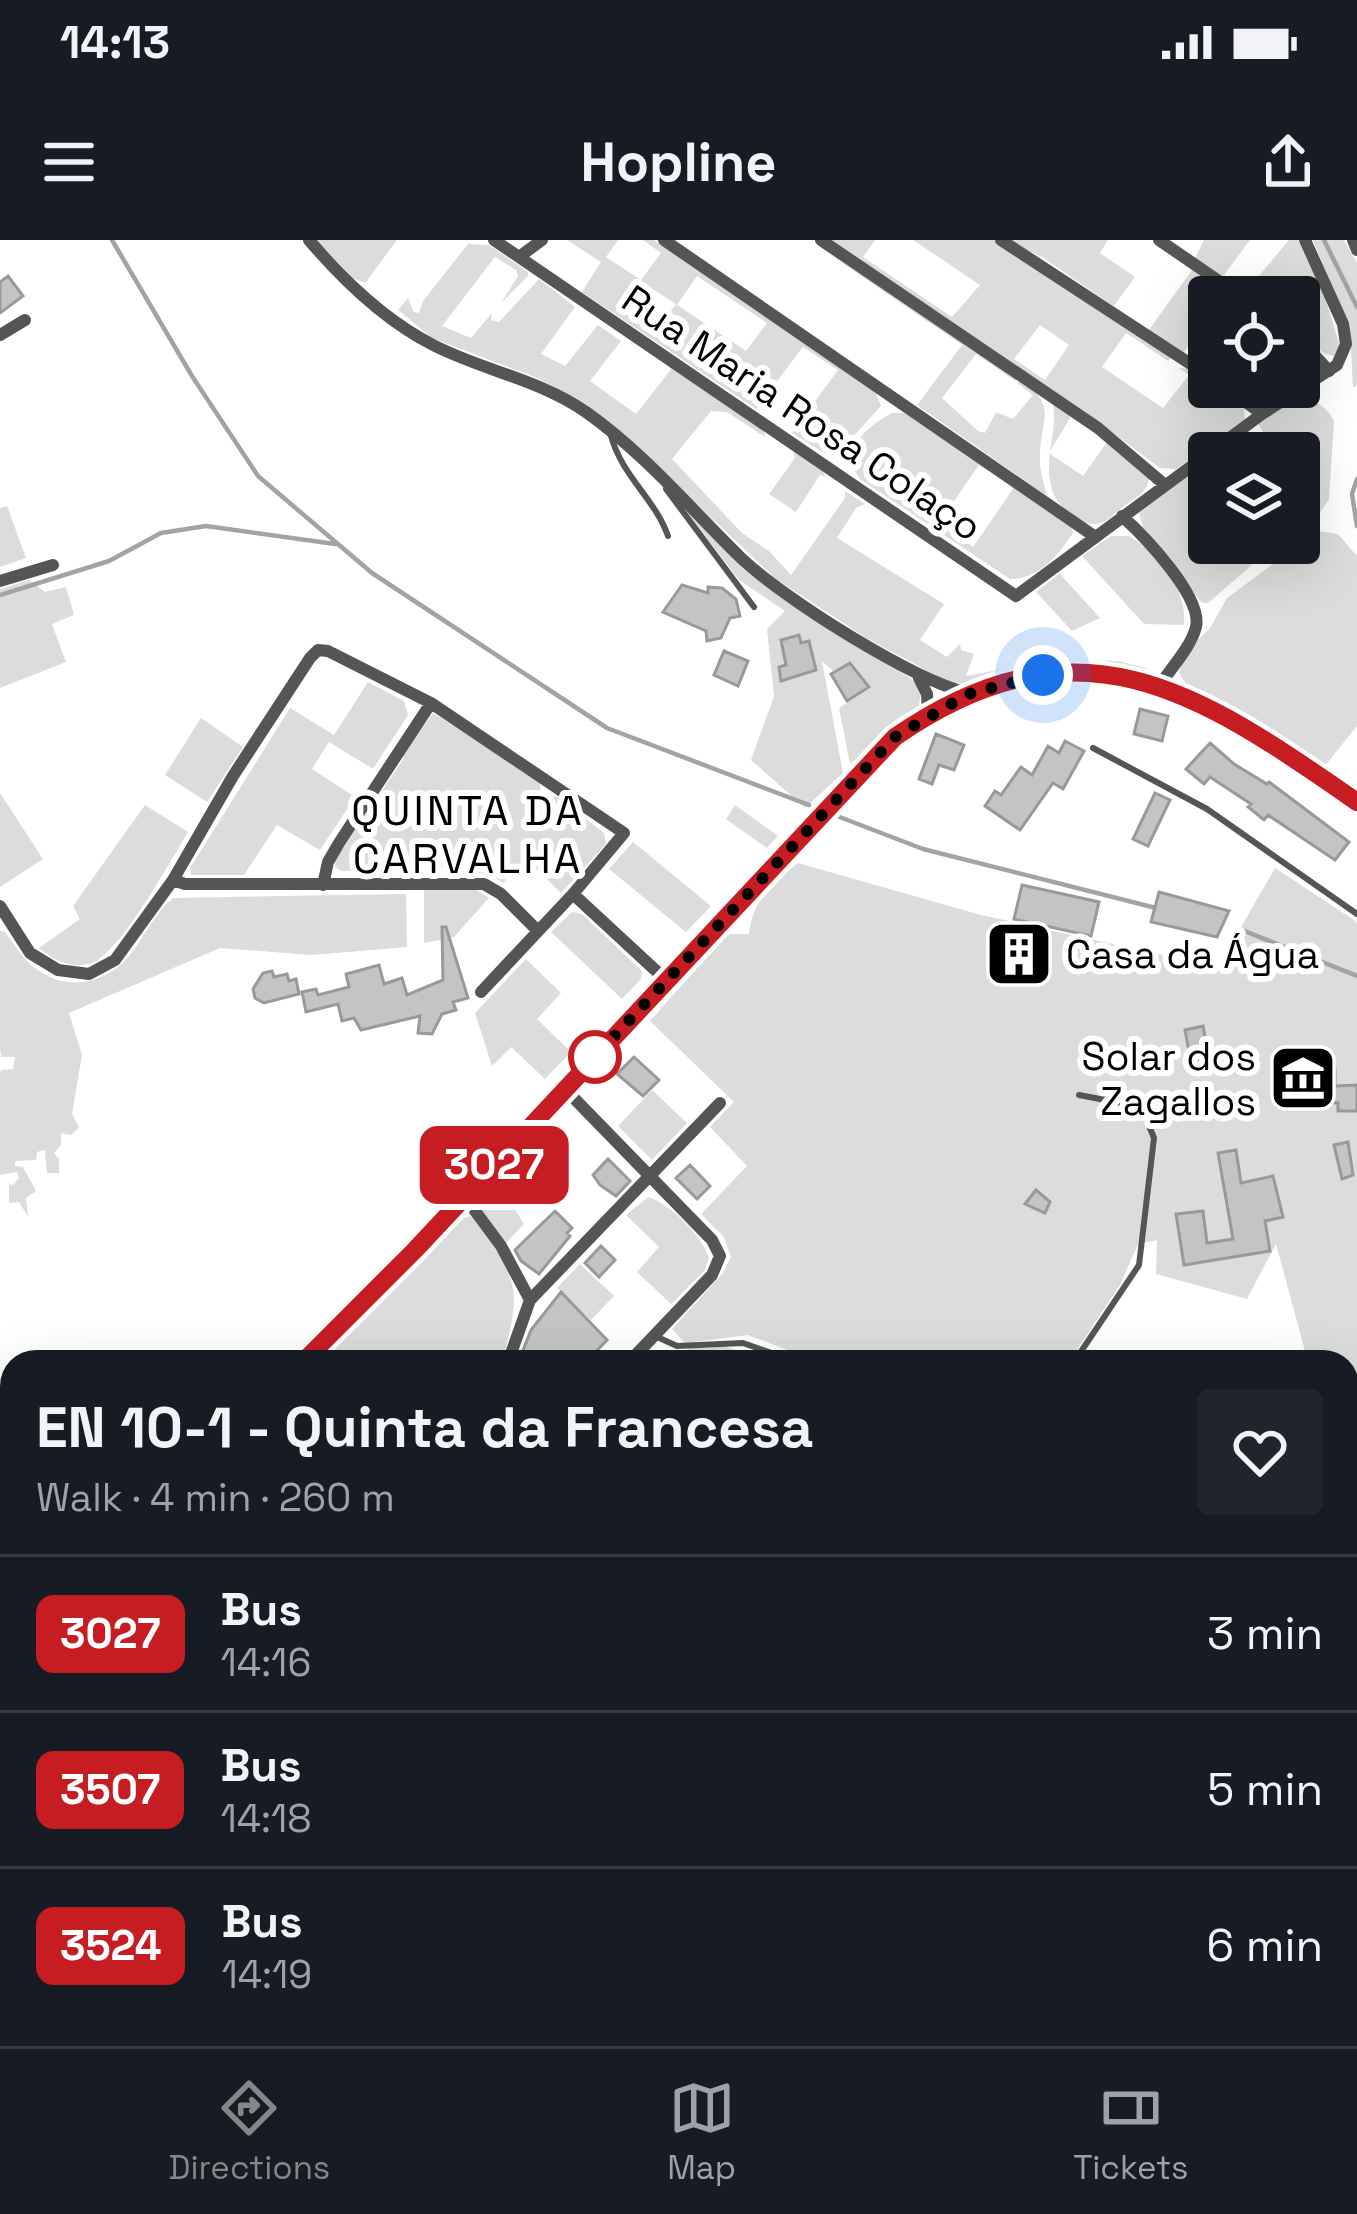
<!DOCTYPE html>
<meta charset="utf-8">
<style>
body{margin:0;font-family:"Space Grotesk",sans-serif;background:#20242c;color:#f1f3f6;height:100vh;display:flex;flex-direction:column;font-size:45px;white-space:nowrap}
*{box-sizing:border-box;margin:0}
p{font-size:39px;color:#9ea1a6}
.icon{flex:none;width:66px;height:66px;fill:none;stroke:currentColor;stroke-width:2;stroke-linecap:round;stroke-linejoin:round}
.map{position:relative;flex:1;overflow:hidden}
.sheet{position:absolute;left:0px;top:1110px;width:1359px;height:696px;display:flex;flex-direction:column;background:#171b24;border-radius:36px 36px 0 0;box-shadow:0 12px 48px #0002}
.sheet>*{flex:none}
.badge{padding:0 24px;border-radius:18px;font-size:42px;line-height:78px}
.fabs{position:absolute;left:1188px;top:36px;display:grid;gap:24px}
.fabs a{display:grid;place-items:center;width:132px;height:132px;border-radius:12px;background:#171b24;box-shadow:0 12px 48px #0002;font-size:60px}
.you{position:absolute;width:60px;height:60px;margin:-30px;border:9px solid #fff;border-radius:50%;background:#1a73e8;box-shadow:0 0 0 18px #1a73e833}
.map>.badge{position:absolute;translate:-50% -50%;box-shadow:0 0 0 6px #fff}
.round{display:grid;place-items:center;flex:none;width:126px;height:126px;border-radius:12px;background:#20242c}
.overview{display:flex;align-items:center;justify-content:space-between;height:204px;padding:0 36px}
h1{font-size:57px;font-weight:700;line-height:90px}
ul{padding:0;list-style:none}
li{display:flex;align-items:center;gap:36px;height:156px;padding:0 36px;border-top:3px solid #363941}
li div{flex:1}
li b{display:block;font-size:45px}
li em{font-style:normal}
li .badge{min-width:132px;font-weight:700;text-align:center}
.status{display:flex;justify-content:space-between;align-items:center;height:84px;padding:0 60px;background:#171b24;direction:ltr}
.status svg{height:33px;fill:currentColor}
header{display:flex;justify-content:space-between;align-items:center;height:156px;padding:0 36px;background:#171b24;font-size:54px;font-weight:700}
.tab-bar{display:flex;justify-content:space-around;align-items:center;height:168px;border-top:3px solid #363941;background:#171b24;font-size:33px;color:#9ea1a6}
.tab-bar a{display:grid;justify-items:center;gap:6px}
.tab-bar .current{color:#858687}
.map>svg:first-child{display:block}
.green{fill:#dcdcdc;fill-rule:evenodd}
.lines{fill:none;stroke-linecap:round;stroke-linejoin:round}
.stream{stroke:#a3a3a3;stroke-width:4.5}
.building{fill:#c4c4c4;stroke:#999;stroke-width:3}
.primary-casing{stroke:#dbdbdb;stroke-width:24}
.service{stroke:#555;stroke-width:6}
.minor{stroke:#555;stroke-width:12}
.tertiary{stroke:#555;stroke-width:15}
.primary{stroke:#000;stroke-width:18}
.line-casing{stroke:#fff;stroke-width:27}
.line{stroke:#c61d23;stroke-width:18}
.walk{stroke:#000;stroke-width:12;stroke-dasharray:0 21.6}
.stop-dot{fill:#fff;stroke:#c61d23;stroke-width:6}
.labels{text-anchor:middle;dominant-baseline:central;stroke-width:12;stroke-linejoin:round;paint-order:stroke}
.street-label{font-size:39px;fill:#000;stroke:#fff}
.poi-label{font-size:39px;fill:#000;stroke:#fff;text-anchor:start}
.neighbourhood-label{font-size:42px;letter-spacing:3px;fill:#000;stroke:#fff}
</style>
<div class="status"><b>14:13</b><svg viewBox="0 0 49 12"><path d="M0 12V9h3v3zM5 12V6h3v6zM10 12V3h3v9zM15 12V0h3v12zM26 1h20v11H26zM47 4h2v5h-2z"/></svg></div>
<header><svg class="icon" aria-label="menu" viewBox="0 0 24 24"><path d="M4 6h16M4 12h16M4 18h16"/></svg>Hopline<svg class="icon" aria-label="share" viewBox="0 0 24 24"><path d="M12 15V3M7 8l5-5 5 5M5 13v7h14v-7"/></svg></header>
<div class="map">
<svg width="1357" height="1806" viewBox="0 0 1357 1806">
<rect width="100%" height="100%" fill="#fff"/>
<path class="green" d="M316 0H397L365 43 353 38Z
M567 0H618L606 17 641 40 661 13 643 0H654L876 153 881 166 840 211 826 214 792 193 838 130 803 107 756 169 582 52 601 22ZM697 36 767 83 746 111 677 65ZM640 41 676 64 655 93 620 70Z
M828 0H875L863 17 952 77 980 45 913 0H994L1171 117 1168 121 1126 93 1102 127 1163 168 1189 135 1179 128 1191 129 1209 142V147H1216L1244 167 1245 180 1176 229 1160 228 1096 180ZM1040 85 1069 105 1045 140 1014 119Z
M1005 0H1108L1100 13 1135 37 1114 66 1131 78 1042 17Z
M1204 0H1250L1224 35 1246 51 1289 0H1298L1324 54 1340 107 1334 116 1323 113 1299 93V57H1248L1195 18Z
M1313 0H1344L1357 23V145L1353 148 1350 91Z
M468 4 489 5 528 32V36L501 63 518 36 516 30 495 17 442 86 471 98 492 73 491 80 499 82 539 39 575 67 541 114 565 126 598 85 621 101 590 141 636 174 672 128 764 190 765 197 727 172 711 171 672 219 742 293 769 311 791 335 845 258V251L865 264 856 268 837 298 944 364 920 400 947 417 960 404 961 410 974 414 966 436 1057 419 1118 421 1153 430 1115 424H1056L962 444 950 443 868 399 776 339 613 185 583 162 535 137 432 98 398 70 408 58 414 72 419 73 423 61Z
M816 5 1018 137 1015 141 976 114 942 158 978 191 985 193 996 172 1013 179 1033 155 1017 143 1021 139C1059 169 1040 176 1040 217 1039 230 1044 243 1047 256L917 165 962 105Z
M1192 30 1226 54 1209 57V78L1184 112 1148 91Z
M1052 160 1072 175 1049 213 1083 236 1107 202 1149 239C1146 254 1136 258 1124 266 1117 271 1109 280 1101 283 1084 289 1060 269 1054 255 1040 222 1060 191 1052 160Z
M1292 160C1312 157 1325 164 1334 181L1329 259 1319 275 1299 245V213H1278L1258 184Z
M892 173H906L1008 241 979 225 938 284 973 307 1015 246 1072 288 1073 293C1058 316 1039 339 1010 339L860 239 850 224C850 200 872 184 892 173Z
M793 212 822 228 825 237 820 235 796 272 769 254 795 218Z
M1209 219V303H1237L1252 325 1208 363H1202L1143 288 1139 273Z
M7 266 26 318 0 327V268Z
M684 268 744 329 830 389 909 437 921 448 919 466 850 524 839 468 871 447 851 421 833 431 822 421 843 533 805 568 751 520 774 456 767 389 785 371 739 340Z
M1318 291 1338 294 1357 316V486L1324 527 1225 462 1186 444 1179 432 1188 410 1210 388 1227 358Z
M1111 296H1129C1159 313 1188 351 1184 385L1144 384 1082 316Z
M1060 333V334L1100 378 1072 391 1036 352Z
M29 340 45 352 66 347 74 375 52 384 66 422 0 448V349Z
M368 442 404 461 408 475 373 529 329 502 312 529 355 557 320 610 277 585 244 635H191L190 628 290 468 334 495Z
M433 473 516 523 540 544 541 554 558 557 604 593 606 604 561 653 526 619 503 643C471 618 383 630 341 631L335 627V620L404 518 402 515Z
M201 478 243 507 207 562 165 535Z
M0 553 43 619 0 647Z
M145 565 188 592C171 620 120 713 92 723 73 729 53 721 39 708L80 679 73 666Z
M735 565 778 596 767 608 726 579Z
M633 602 711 666 686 692 609 629Z
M798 623 981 675 1218 727 1275 628 1357 682V1152L1347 1148V1122H1308L1276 1004 1247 1059 1156 1034 1157 1000 1138 1004 1120 1045 1069 1122H819L748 1095 685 1103 672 1089 723 1033 731 1017 724 997 701 974 747 926 710 887 734 862 650 781 727 694H749C752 662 770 645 798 623Z
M424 648 475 649 489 658 454 697 424 703Z
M406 654 407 707 311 715 220 708 69 773 82 815 72 874 79 887 71 895 61 893V905L54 913 59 919V933H47L45 910 37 912 36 920 15 921V926L23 927 36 951 26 958 28 977 19 962 9 963V944L13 945 19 938 17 932 0 935V833L1 830 13 829 15 817H1L0 808V691L5 692C13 702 19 713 28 722 61 754 107 747 133 711 146 693 156 672 173 658Z
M572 672 582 674 642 731 641 739 622 759 551 692Z
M526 719 561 753 537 779 571 812 545 839 511 807 492 826 475 773Z
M652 850 687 883 652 920 618 886Z
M498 942 524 984 505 1004 479 966Z
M648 957C671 964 702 996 709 1018L705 1030 671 1064 637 1032 659 1007 626 975Z
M471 976C518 1038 523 1046 502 1122H317L455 981Z
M580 1024 614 1056 591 1080 557 1048Z
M726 1107 774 1122H646L692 1108Z
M0 1149 12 1155V1324L0 1333Z
M1347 1235 1357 1238V1311L1347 1329Z
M12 1355V1489L0 1490V1364Z
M0 1510H12V1794H41L29 1806H0Z
M1357 1603V1806H1286L1287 1794H1347V1604Z
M906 1794H960L965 1806H894Z
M1134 1794H1247L1246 1806H1137Z"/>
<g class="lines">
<path class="stream" d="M112 0 192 136 258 236 372 333 607 488 809 565
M1324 0 1357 67
M1357 239 1352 254 1357 286
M0 355 109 321 161 293 206 286 335 304
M837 576 923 609 1160 669
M1242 690 1357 736
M9 1658 12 1657"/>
</g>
<path class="building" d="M8 36 23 56 0 73V42Z
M682 345 708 353V347L722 348 736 359 740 376 730 378 721 398 707 401 706 391 663 372Z
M799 395 801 403 809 401 816 430 781 441 779 427 786 425 781 400Z
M724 411 748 421 738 446 714 435Z
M850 423 869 447 847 461 831 434Z
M1140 469 1168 476 1162 501 1134 494Z
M936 494 964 505 954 530 939 525 932 544 919 539Z
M1065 501 1084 511 1063 549 1053 543 1020 590 985 566 995 551 1001 555 1021 527 1032 535 1048 506 1059 513Z
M1210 503 1234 524 1267 544 1269 542 1349 602 1335 620 1268 575 1264 580 1248 567 1251 564 1210 537 1204 544 1186 529Z
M1155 553 1170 560 1148 606 1133 599Z
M1022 645 1099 662 1091 696 1014 679Z
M1159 652 1229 671 1217 697 1151 682Z
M442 687H446L468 758 453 762 456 770 442 774 432 794 418 793 420 776 361 790 354 778 342 781 338 764 306 772 302 752 316 749 318 755 349 747 346 734 379 725 384 744 402 738 407 755 443 740Z
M1010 704 1024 705 1029 711 1028 719 1022 725 1014 724 1008 718Z
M272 731 274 737 287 734 289 741 296 739 299 754 264 763 255 758 253 749 263 733Z
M1203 786 1209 817 1191 822 1185 790Z
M634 817 659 840 643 856 617 834Z
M1320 817V829H1335V846L1357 845V871H1338V863L1290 862V818Z
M1348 902 1353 935 1342 939 1334 905Z
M1236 910 1241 943 1273 936 1283 977 1265 981 1270 1011 1184 1025 1176 974 1203 971 1207 1003 1233 999 1218 913Z
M608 919 630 941 616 956 600 945 593 935Z
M690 925 710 946 697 959 676 938Z
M1036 950 1050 962 1045 973 1025 964Z
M555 971 572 988 567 993 570 996 539 1034 521 1021 515 1010Z
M601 1006 615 1020 599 1037 585 1023Z
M561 1052 607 1100 586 1122H531L522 1113 531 1090Z
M180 1794H222L208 1806H190Z
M762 1794H787L783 1806H758Z"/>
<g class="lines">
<defs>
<path id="primary" d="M303 1122 414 1011 895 497C1077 370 1198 451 1357 562
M0 1352 12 1343"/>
</defs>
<use href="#primary" class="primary-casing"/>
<path class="service" d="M611 196C622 236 655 259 668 296
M666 249 754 367
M1093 508 1207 569 1357 674
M655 1096 677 1106 743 1103 797 1122
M1074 1122 1139 1025 1154 898 1145 876 1131 865 1079 855"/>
<path class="minor" d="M309 0C343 40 387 82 435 106 485 131 540 140 586 172 644 213 690 268 740 317 784 359 910 438 967 453
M494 0 1016 356 1262 174 1337 125 1346 104 1343 84 1305 0
M664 0 1094 296
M821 0 1098 188 1165 245
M1001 0 1209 136
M1159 0 1242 57
M1353 0 1357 10
M519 17 542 0
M0 95 25 80
M1299 98 1329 131
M1225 147 1262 174
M1122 276C1144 296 1203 357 1196 387 1191 407 1171 428 1160 445
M0 341 53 325
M919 438 927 454 928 474
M173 640 185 644H484L501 654 538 691
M323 645 328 622 339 603 431 463
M573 654 666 740
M0 666 30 713 58 730 89 734 115 720 173 640 233 536 310 418 318 410 328 411 431 463 624 593 573 654 481 752
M565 849 712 1000 720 1016 712 1035 629 1122
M464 956 501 1006 530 1060
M508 1122 530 1060 720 863
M1347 1224 1357 1217
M245 1794 255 1806
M446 1794 463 1806
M666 1796 694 1806
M108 1806 118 1794
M880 1806 891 1794
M1127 1806 1129 1794
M1251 1806 1252 1794"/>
<path class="tertiary" d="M1347 1438 1357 1425
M0 1499H12
M1082 1794 1108 1806"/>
<use href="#primary" class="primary"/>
</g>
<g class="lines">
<defs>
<path id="line" d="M303 1122 415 1010 895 497C1078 370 1198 451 1357 562"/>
</defs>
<use href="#line" class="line-casing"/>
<use href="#line" class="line"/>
<path class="walk" d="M595 817 590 822 895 497 968 454 1043 435"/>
</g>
<defs>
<symbol id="building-square" viewBox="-11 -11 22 22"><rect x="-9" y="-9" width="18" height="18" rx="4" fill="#000" stroke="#fff"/><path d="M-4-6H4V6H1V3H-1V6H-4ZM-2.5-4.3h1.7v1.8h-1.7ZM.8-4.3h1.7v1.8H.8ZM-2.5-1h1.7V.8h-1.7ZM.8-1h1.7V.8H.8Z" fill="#fff"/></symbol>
<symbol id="museum-square" viewBox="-11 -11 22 22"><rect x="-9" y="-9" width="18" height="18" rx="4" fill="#000" stroke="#fff"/><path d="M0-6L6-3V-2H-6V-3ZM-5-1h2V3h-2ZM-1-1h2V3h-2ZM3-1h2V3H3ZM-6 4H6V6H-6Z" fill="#fff"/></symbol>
</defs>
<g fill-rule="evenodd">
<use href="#building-square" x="981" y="676" width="76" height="76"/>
<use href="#museum-square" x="1265" y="800" width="76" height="76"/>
</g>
<circle class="stop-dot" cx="595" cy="817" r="24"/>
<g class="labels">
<g class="street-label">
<text transform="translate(802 173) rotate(34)">Rua Maria Rosa Colaço</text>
</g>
<g class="poi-label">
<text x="1066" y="714">Casa da Água</text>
<text x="1256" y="816" text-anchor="end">Solar dos<tspan x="1256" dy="45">Zagallos</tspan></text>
</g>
<g class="neighbourhood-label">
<text x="468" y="570">QUINTA DA<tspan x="468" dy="48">CARVALHA</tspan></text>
</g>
</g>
</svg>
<div class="fabs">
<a><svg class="icon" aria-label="locate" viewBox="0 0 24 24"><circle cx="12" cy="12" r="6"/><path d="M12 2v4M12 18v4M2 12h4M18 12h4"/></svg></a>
<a><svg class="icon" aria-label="layers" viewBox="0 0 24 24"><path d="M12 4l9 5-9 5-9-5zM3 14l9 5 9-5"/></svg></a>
</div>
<div class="you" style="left:1043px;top:435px"></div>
<b class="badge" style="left:494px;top:925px;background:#c61d23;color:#fff">3027</b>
<section class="sheet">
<div class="overview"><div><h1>EN 10-1 - Quinta da Francesa</h1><p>Walk · 4 min · 260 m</p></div><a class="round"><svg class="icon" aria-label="heart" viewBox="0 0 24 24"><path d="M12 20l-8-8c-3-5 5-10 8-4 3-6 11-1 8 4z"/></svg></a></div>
<ul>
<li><span class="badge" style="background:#c61d23;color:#fff">3027</span><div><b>Bus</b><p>14:16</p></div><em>3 min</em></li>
<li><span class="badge" style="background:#c61d23;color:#fff">3507</span><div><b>Bus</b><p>14:18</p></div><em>5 min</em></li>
<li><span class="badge" style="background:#c61d23;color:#fff">3524</span><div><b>Bus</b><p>14:19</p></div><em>6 min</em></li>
</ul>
</section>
</div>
<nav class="tab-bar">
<a class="current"><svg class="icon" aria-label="directions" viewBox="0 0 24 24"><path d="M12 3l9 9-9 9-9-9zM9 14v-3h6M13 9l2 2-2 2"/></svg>Directions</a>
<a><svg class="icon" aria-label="map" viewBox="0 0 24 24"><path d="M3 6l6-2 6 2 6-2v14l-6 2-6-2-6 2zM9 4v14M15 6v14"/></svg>Map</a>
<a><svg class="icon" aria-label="tickets" viewBox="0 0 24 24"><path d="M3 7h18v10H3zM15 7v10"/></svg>Tickets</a>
</nav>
